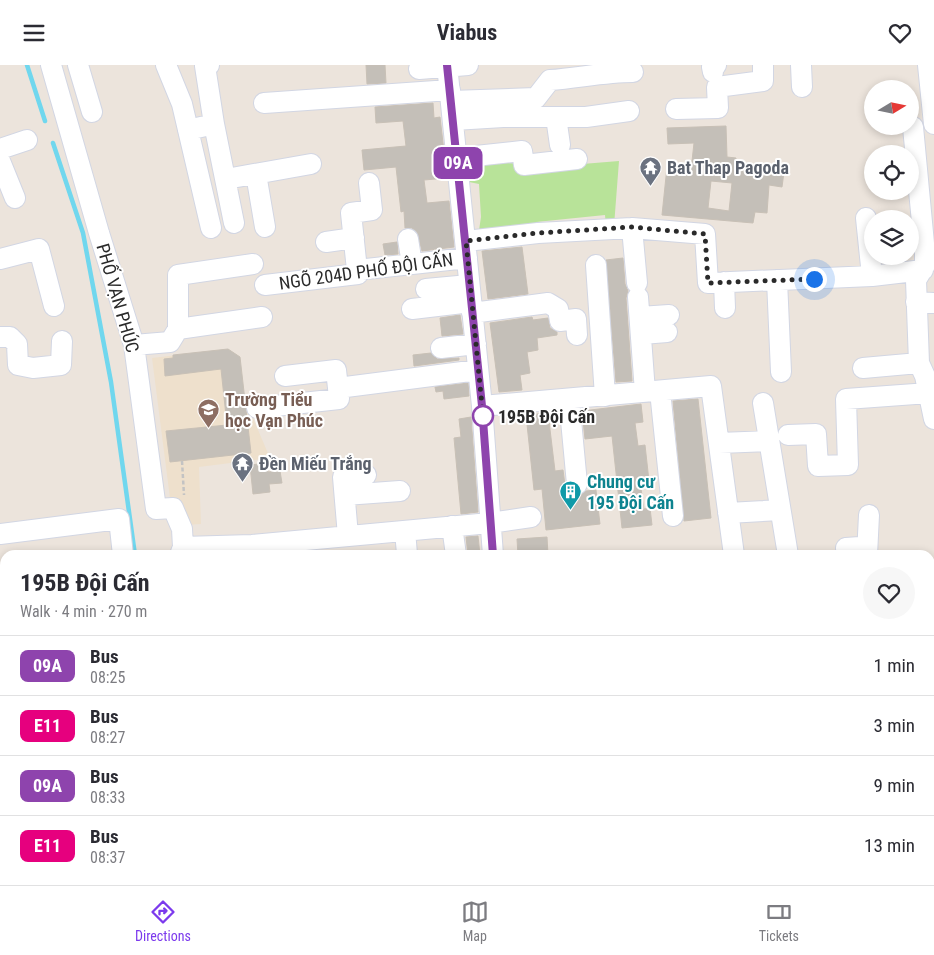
<!DOCTYPE html>
<meta charset="utf-8">
<style>
body{margin:0;font-family:"Roboto Condensed",sans-serif;background:#f7f7f7;color:#2b2b33;height:100vh;display:flex;flex-direction:column;font-size:19px;white-space:nowrap}
*{box-sizing:border-box;margin:0}
p{font-size:16px;color:#7c7c81}
.icon{flex:none;width:28px;height:28px;fill:none;stroke:currentColor;stroke-width:2;stroke-linecap:round;stroke-linejoin:round}
.map{position:relative;flex:1;overflow:hidden}
.details{position:absolute;left:0px;top:485px;width:935px;height:335px;display:flex;flex-direction:column;background:#fff;border-radius:15px 15px 0 0;box-shadow:0 2px 8px #0003}
.details>*{flex:none}
.badge{padding:0 10px;border-radius:8px;font-size:18px;line-height:32px}
.needle{width:32px;rotate:80deg}
.fabs{position:absolute;left:864px;top:15px;display:grid;gap:10px}
.fabs a{display:grid;place-items:center;width:55px;height:55px;border-radius:50%;background:#fff;box-shadow:0 2px 8px #0003;font-size:25px}
.you{position:absolute;width:25px;height:25px;margin:-12px;border:4px solid #fff;border-radius:50%;background:#1a73e8;box-shadow:0 0 0 8px #1a73e833}
.map>.badge{position:absolute;translate:-50% -50%;box-shadow:0 0 0 2px #fff}
.round{display:grid;place-items:center;flex:none;width:52px;height:52px;border-radius:26px;background:#f7f7f7}
.head{display:flex;align-items:center;justify-content:space-between;height:85px;padding:0 20px}
h1{font-size:24px;font-weight:700;line-height:38px}
ul{padding:0;list-style:none}
li{display:flex;align-items:center;gap:15px;height:60px;padding:0 20px;border-top:1px solid #e1e1e2}
li div{flex:1}
li b{display:block;font-size:19px}
li em{font-style:normal}
li .badge{min-width:55px;font-weight:700;text-align:center}
header{display:flex;justify-content:space-between;align-items:center;height:65px;padding:0 20px;background:#fff;font-size:22px;font-weight:700}
.tabs{display:flex;justify-content:space-around;align-items:center;height:70px;border-top:1px solid #e1e1e2;background:#fff;font-size:14px;color:#7c7c81}
.tabs a{display:grid;justify-items:center;gap:2px}
.tabs .on{color:#7c3aed}
.map>svg:first-child{display:block}
.education{fill:#eee0cc}
.green{fill:#b8e399}
.lines{fill:none;stroke-linecap:round;stroke-linejoin:round}
.stream{stroke:#70d7ee;stroke-width:4.5}
.building{fill:#c4bfb8;stroke:#c8c0b6;fill-rule:evenodd}
.minor-casing{stroke:#d2d6e3;stroke-width:22}
.path{stroke:#c3c3c3;stroke-width:2.5;stroke-dasharray:4 2.5;stroke-linecap:butt}
.minor{stroke:#fff;stroke-width:20}
.line-casing{stroke:#fff;stroke-width:11}
.line{stroke:#8e44ad;stroke-width:8}
.walk{stroke:#2a2a2a;stroke-width:5;stroke-dasharray:0 9}
.stop-dot{fill:#fff;stroke:#8e44ad;stroke-width:2.5}
.labels{text-anchor:middle;dominant-baseline:central;stroke-width:4;stroke-linejoin:round;paint-order:stroke}
.worship-label{font-size:18px;font-weight:bold;fill:#5b616d;stroke:#fff;text-anchor:start}
.street-label{font-size:18px;fill:#2a2a2a;stroke:#fff}
.education-label{font-size:18px;font-weight:bold;fill:#785e54;stroke:#fff;text-anchor:start}
.stop-label{font-size:18px;font-weight:bold;fill:#2a2a2a;stroke:#fff;text-anchor:start}
.culture-label{font-size:18px;font-weight:bold;fill:#0d838f;stroke:#fff;text-anchor:start}
</style>
<header><svg class="icon" aria-label="menu" viewBox="0 0 24 24"><path d="M4 6h16M4 12h16M4 18h16"/></svg>Viabus<svg class="icon" aria-label="heart" viewBox="0 0 24 24"><path d="M12 20l-8-8c-3-5 5-10 8-4 3-6 11-1 8 4z"/></svg></header>
<div class="map">
<svg width="934" height="820" viewBox="0 0 934 820">
<rect width="100%" height="100%" fill="#ece4dc"/>
<path class="education" d="M228 284 240 292 244 332 270 393 199 402 201 459 186 460 171 441 152 293Z"/>
<path class="green" d="M520 92 521 104 619 96 614 161 606 162 605 150 536 157V166L478 172 481 152 479 119 469 117 468 97Z"/>
<g class="lines">
<path class="stream" d="M27 0 45 56
M53 78 83 168 111 317 135 490"/>
</g>
<path class="building" d="M366 0H385L386 18 367 19Z
M433 38 434 53 440 52 447 113 424 115 427 138 449 136 454 182 422 186 417 167 412 163H405L404 146 401 147 396 102 364 105 362 85 406 81 403 56 376 58 375 42Z
M726 61 727 92 736 93 735 103 784 107 782 122 769 120 767 148 755 147 753 158 662 150 667 102 691 105 694 78 668 79 667 63ZM711 116 732 118 729 146 708 143Z
M397 177 398 189 385 190 383 179Z
M522 182 528 229 488 234 482 186Z
M623 193 625 219 628 226 626 233 632 316 616 317 606 195Z
M460 250 463 269 442 271 440 253Z
M532 252 533 255 548 253 550 263 557 267V270L537 273 538 285 527 287 530 308 520 310 522 325 499 327 490 258Z
M228 284 240 292 251 388 170 397 166 366 227 360 221 304 165 311 164 294 173 293V290Z
M431 288 437 294 459 293V295L414 301 413 290Z
M468 318 469 331 444 334 443 326 436 327 435 322Z
M698 334 711 453 684 456 673 336Z
M641 339 643 357 635 358 638 381 645 380 649 416 640 417 644 444 650 443 652 460 622 463 612 371 585 374 582 346Z
M548 348 555 406 563 405 566 428 579 431 586 426 596 425 600 459 546 465 542 424 534 425 526 350Z
M471 352 478 447 461 449 454 373 461 372 459 354Z
M267 398 268 407 280 406 282 418 269 419 270 427 253 429 250 400Z
M478 471 480 490H468L466 472Z
M547 472 548 490H518L517 474Z"/>
<g class="lines">
<defs>
<path id="minor" d="M51 0 99 168 134 280 156 444 173 443 182 464 183 482
M78 0 92 47
M166 0 182 39 211 163
M209 0 205 1 214 59
M447 0 482 341 493 490
M801 0 802 22
M928 0 934 59
M419 4 468 0
M713 7 712 2 716 0
M451 36 536 33 550 15C578 13 605 7 633 7
M264 38 450 25
M676 44 718 43 717 22 763 16V0
M556 52 560 80
M454 55 503 52H586L629 46
M913 62 925 189V200L916 215 919 298 925 311 934 354
M188 65 214 59 234 158
M0 84 27 75
M457 93 522 86 524 100 577 94
M0 96 15 133
M256 109 265 162
M226 114 311 99
M866 153 872 211
M632 163 637 218
M408 174 412 199
M466 176 538 168 632 163 705 169 708 218 872 211 923 205
M326 177 354 173
M0 194 39 184 54 241
M596 200 605 331
M357 205 351 148 372 145 369 118
M777 215 781 307
M724 217 725 243
M265 220 358 209 357 205 467 193
M426 224 469 220
M638 232 645 327
M916 237 934 238
M412 244 471 237
M472 248 548 238 558 244 560 256 576 254 577 270
M640 252 669 250
M178 264 262 252
M642 269 667 267
M0 272H10L17 279 18 300 33 303 61 300 62 276
M134 280 170 277 178 264V210L253 199
M441 283 476 279
M863 303 919 298
M285 311 336 305 338 323
M660 326 673 451
M569 334 577 419
M763 338 788 490
M482 341 711 321 734 490
M257 343 339 334 338 323 478 305
M788 370 816 369 818 401 848 400 846 334 929 328
M719 378 769 376
M345 430 400 426
M728 448 780 445
M452 461 456 490
M405 466 407 489
M0 469 119 454 123 490
M348 471 343 412 366 410
M180 490 183 482 252 480 490 458 531 452
M847 490 846 483 860 482
M867 490 869 450
M930 506H934
M0 644 5 643
M930 752 934 753
M0 782H5
M197 815V820
M271 815 361 820
M379 815 380 820
M522 815V820
M689 815 690 820
M796 815 797 820
M111 820 112 815
M464 820V815
M556 820V815"/>
</defs>
<use href="#minor" class="minor-casing"/>
<path class="path" d="M182 396 184 430"/>
<use href="#minor" class="minor"/>
</g>
<g class="lines">
<defs>
<path id="line" d="M447 0 482 341 493 490"/>
</defs>
<use href="#line" class="line-casing"/>
<use href="#line" class="line"/>
<path class="walk" d="M483 351 466 176 538 168 632 162 705 169 708 218 814 214"/>
</g>
<defs>
<symbol id="temple-pin" viewBox="-11 -11 22 30"><path d="M0 17L-7.5 6A9.5 9.5 0 1 1 7.5 6Z" fill="#6b7280" stroke="#fff"/><path d="M0-6L5-2H3V0L6.5 2.5H4V6H1.5V3h-3V6H-4V2.5H-6.5L-3 0V-2H-5Z" fill="#fff"/></symbol>
<symbol id="school-pin" viewBox="-11 -11 22 30"><path d="M0 17L-7.5 6A9.5 9.5 0 1 1 7.5 6Z" fill="#8d6e63" stroke="#fff"/><path d="M0-5L7-2L0 1L-7-2ZM-4 1L0 2.5L4 1V4Q0 6-4 4Z" fill="#fff"/></symbol>
<symbol id="building-pin" viewBox="-11 -11 22 30"><path d="M0 17L-7.5 6A9.5 9.5 0 1 1 7.5 6Z" fill="#0f9aa8" stroke="#fff"/><path d="M-4-6H4V6H1V3H-1V6H-4ZM-2.5-4.3h1.7v1.8h-1.7ZM.8-4.3h1.7v1.8H.8ZM-2.5-1h1.7V.8h-1.7ZM.8-1h1.7V.8H.8Z" fill="#fff"/></symbol>
</defs>
<g fill-rule="evenodd">
<use href="#temple-pin" x="638" y="90" width="25" height="34"/>
<use href="#school-pin" x="196" y="332" width="25" height="34"/>
<use href="#temple-pin" x="230" y="386" width="25" height="34"/>
<use href="#building-pin" x="558" y="414" width="25" height="34"/>
</g>
<circle class="stop-dot" cx="483" cy="351" r="10"/>
<g class="labels">
<g class="worship-label">
<text x="667" y="102">Bat Thap Pagoda</text>
<text x="259" y="398">Đền Miếu Trắng</text>
</g>
<g class="street-label">
<text transform="translate(366 206) rotate(-8)">NGÕ 204D PHỐ ĐỘI CẤN</text>
<text transform="translate(118 233) rotate(74)">PHỐ VẠN PHÚC</text>
</g>
<g class="education-label">
<text x="225" y="334">Trường Tiểu<tspan x="225" dy="21">học Vạn Phúc</tspan></text>
</g>
<g class="stop-label">
<text x="498" y="351">195B Đội Cấn</text>
</g>
<g class="culture-label">
<text x="587" y="416">Chung cư<tspan x="587" dy="21">195 Đội Cấn</tspan></text>
</g>
</g>
</svg>
<div class="fabs">
<a><svg class="needle" viewBox="-14 -14 28 28"><path d="M0-13l5 13h-10z" fill="#e53935"/><path d="M0 13l5-13h-10z" fill="#7c7c81"/></svg></a>
<a><svg class="icon" aria-label="locate" viewBox="0 0 24 24"><circle cx="12" cy="12" r="6"/><path d="M12 2v4M12 18v4M2 12h4M18 12h4"/></svg></a>
<a><svg class="icon" aria-label="layers" viewBox="0 0 24 24"><path d="M12 4l9 5-9 5-9-5zM3 14l9 5 9-5"/></svg></a>
</div>
<div class="you" style="left:814px;top:214px"></div>
<b class="badge" style="left:458px;top:98px;background:#8e44ad;color:#fff">09A</b>
<section class="details">
<div class="head"><div><h1>195B Đội Cấn</h1><p>Walk · 4 min · 270 m</p></div><a class="round"><svg class="icon" aria-label="heart" viewBox="0 0 24 24"><path d="M12 20l-8-8c-3-5 5-10 8-4 3-6 11-1 8 4z"/></svg></a></div>
<ul>
<li><span class="badge" style="background:#8e44ad;color:#fff">09A</span><div><b>Bus</b><p>08:25</p></div><em>1 min</em></li>
<li><span class="badge" style="background:#e6007e;color:#fff">E11</span><div><b>Bus</b><p>08:27</p></div><em>3 min</em></li>
<li><span class="badge" style="background:#8e44ad;color:#fff">09A</span><div><b>Bus</b><p>08:33</p></div><em>9 min</em></li>
<li><span class="badge" style="background:#e6007e;color:#fff">E11</span><div><b>Bus</b><p>08:37</p></div><em>13 min</em></li>
</ul>
</section>
</div>
<nav class="tabs">
<a class="on"><svg class="icon" aria-label="directions" viewBox="0 0 24 24"><path d="M12 3l9 9-9 9-9-9zM9 14v-3h6M13 9l2 2-2 2"/></svg>Directions</a>
<a><svg class="icon" aria-label="map" viewBox="0 0 24 24"><path d="M3 6l6-2 6 2 6-2v14l-6 2-6-2-6 2zM9 4v14M15 6v14"/></svg>Map</a>
<a><svg class="icon" aria-label="tickets" viewBox="0 0 24 24"><path d="M3 7h18v10H3zM15 7v10"/></svg>Tickets</a>
</nav>
